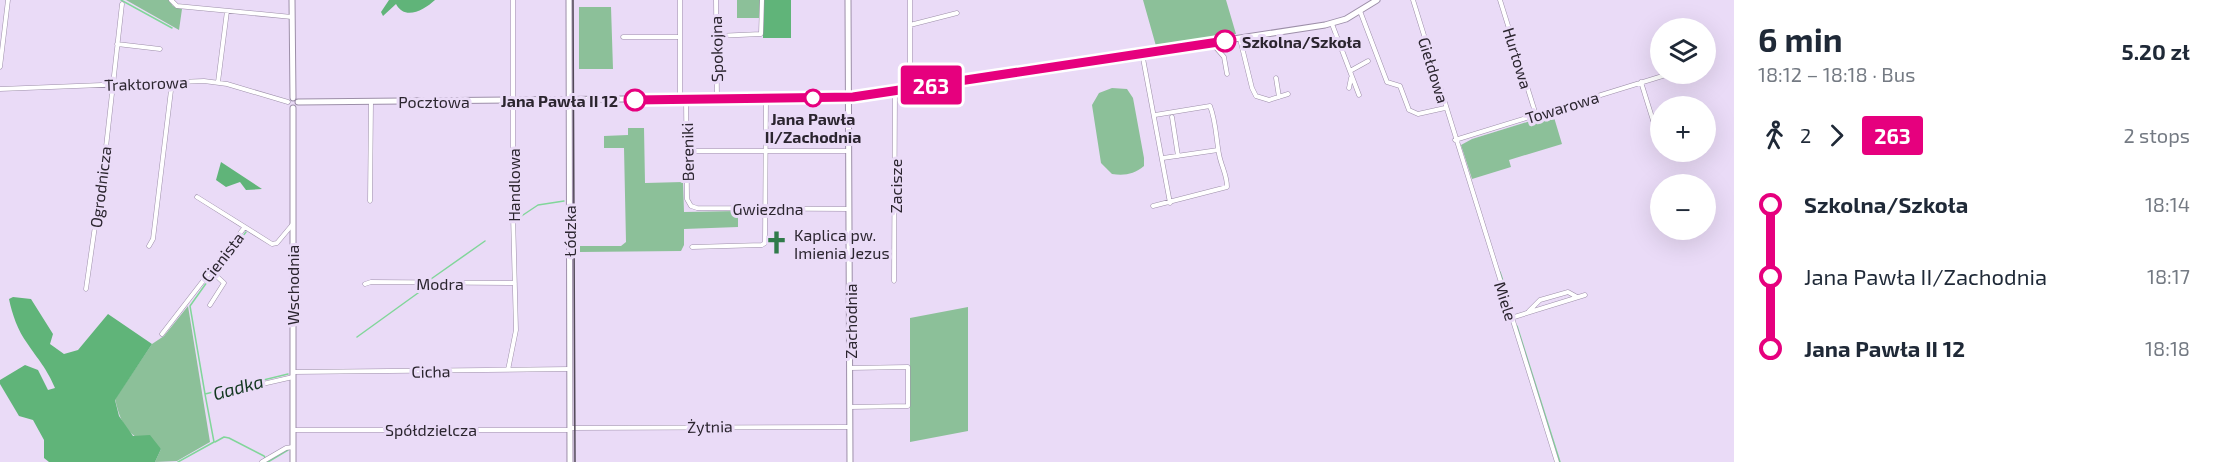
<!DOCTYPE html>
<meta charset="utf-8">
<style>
body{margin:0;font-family:"Exo 2",sans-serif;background:#f2f2f3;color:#1f2937;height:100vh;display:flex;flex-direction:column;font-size:22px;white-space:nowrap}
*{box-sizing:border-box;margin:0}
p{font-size:20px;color:#747a83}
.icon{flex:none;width:33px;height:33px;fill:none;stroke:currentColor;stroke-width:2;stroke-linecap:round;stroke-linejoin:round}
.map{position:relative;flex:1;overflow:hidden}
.details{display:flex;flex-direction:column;background:#fff;width:480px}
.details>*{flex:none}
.badge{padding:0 12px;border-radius:4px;font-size:21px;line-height:39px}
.fabs{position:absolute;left:1650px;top:18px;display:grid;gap:12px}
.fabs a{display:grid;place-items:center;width:66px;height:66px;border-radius:50%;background:#fff;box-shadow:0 6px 24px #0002;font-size:30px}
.map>.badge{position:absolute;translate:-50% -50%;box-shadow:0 0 0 3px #fff}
.legs{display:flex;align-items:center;gap:9px;height:66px;padding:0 24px;font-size:20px}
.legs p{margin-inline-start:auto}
.head{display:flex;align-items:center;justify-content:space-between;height:102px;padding:0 24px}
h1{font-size:33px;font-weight:700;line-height:45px}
ul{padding:0 24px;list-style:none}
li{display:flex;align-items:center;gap:21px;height:72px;font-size:22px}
li i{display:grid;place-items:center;width:9px;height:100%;margin:0 8px;background:currentColor}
li i::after{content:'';width:15px;height:15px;margin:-8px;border:4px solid;border-radius:50%;background:#fff}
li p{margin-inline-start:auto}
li:first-child i{background:linear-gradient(#0000 50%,currentColor 0)}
li:last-child i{background:linear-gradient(currentColor 50%,#0000 0)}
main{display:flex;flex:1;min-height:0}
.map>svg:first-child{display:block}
.green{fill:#8cc099}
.forest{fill:#60b479}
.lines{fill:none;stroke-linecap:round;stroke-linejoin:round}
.stream{stroke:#81d69a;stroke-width:1.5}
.street-casing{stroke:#9d8fa9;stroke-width:5}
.secondary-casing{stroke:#9d8fa9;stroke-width:7}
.street{stroke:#fff;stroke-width:4}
.secondary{stroke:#fff;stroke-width:5}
.tram{stroke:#514957;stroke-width:1.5}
.line-1-casing{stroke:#fff;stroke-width:14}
.line-1{stroke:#e6007e;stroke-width:9}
.stop-1-dot{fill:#fff;stroke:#e6007e;stroke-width:3}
.labels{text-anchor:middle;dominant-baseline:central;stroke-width:6;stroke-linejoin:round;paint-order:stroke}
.stop-label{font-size:16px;font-weight:bold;fill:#2b252f;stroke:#eadbf7;text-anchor:start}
.street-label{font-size:16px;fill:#2b252f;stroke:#eadbf7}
.poi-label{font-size:16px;fill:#2b252f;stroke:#eadbf7;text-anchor:start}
.water-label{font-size:18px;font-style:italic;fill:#12361f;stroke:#eadbf7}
</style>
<main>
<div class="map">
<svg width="1734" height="462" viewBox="0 0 1734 462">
<rect width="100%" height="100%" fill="#eadbf7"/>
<path class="green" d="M126 0H169L173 6 182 9 179 30Z
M737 0H760V18H737Z
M1143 0H1226L1236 34 1156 46Z
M579 7H611L613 69H579Z
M1112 88 1127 89 1133 98 1144 158V166C1134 174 1125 176 1112 174L1101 163 1092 105 1099 93Z
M1553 114 1562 144 1509 160 1511 167 1472 179 1461 145 1472 139Z
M628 128H644L645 183 683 182 684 212 738 211V227L684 229V245L681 251 580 252V246H621L626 242 624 148H604V136L628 135Z
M188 306 210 442 177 461 155 462 161 449C131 436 123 433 115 399L152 344 164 336Z
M968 307V431L910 442V318Z"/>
<path class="forest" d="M389 0H435C424 10 405 21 396 4L383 16 381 12Z
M763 0H791V38H763Z
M221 162 262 189 246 190 240 182 226 187 216 180Z
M13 297 31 299 53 334 50 344 64 354 78 350 108 314 152 344 115 400 119 416 133 436 150 435 161 449 155 462H49L44 458V440L33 420 19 416 0 384V380L25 365 38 370 48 390 55 388C46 367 39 361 27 343 18 331 12 314 9 299Z"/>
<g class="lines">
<path class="stream" d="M121 0 172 28
M517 219 538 205 564 201
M215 272 246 232
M1500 272 1506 290
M431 279 485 241
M1509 299 1512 309
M1517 326 1560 462
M357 337 418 293 425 285
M205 394 190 306 212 275
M215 442 224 437 229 438 264 456 268 462 288 450
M178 462 214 442 205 394 288 374"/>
<defs>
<path id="street" d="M171 0 177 6 292 17
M680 0V98
M716 0 717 98
M1413 0 1557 462
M1500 0 1536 115
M1360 11 1387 82 1400 86 1409 110 1418 114 1445 108
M1332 24 1359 95
M910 25 957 13
M716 36 761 34 762 0
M623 37H680
M1240 39 1252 88 1256 96 1269 100 1288 94
M1212 43 1224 57 1227 74
M117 44 160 49
M1142 53 1170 203
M0 67 8 0
M1350 71 1368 61
M1276 78 1279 97
M218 82 227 11
M1641 82 1660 143
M1349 88 1351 78
M0 89 204 81 227 84 288 102
M910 89V0
M686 99 687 199 691 206 697 208 848 209
M1172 117 1178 156
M1455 140 1669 74
M687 151H848
M1163 158 1218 150
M197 197 272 244 277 243 292 225
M370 201 371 102
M1153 206 1227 187C1227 174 1221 166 1219 154 1216 138 1216 121 1210 106L1155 115
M149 246 153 239 172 82
M692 247 762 245 765 243 766 98
M894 281 895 91
M365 284 371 282 515 283
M86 289 105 156 122 4
M210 305 224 283 211 271
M1529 311 1540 300 1568 292 1577 297
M1511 318 1585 295
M162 334 244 228
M508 370 516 330 513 215V0
M293 372 570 369
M232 391 293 377
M850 407 908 406V367L850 368
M570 428 849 427
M293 430H570
M262 462 286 448 293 447"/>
<path id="secondary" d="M292 0 293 98
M569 0 570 462
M848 0 850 462
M298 102 854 97 1325 25 1346 19 1377 0
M293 108V462"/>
</defs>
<use href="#street" class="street-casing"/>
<use href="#secondary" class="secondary-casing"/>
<use href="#street" class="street"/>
<use href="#secondary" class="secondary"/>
<path class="tram" d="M573 0 575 462"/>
</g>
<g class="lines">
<defs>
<path id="line-1" d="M635 100 853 97 1225 41"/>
</defs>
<use href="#line-1" class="line-1-casing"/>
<use href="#line-1" class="line-1"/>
</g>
<defs>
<symbol id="church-bare" viewBox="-9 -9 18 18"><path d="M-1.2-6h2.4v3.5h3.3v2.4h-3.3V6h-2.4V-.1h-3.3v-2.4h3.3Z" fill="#307b4a" stroke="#eadbf7" stroke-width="2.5" paint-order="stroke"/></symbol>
</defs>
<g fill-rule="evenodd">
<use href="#church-bare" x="760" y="226" width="33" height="33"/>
</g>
<g class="stop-1-dot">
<circle cx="1225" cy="41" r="10"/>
<circle cx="813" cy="98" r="8"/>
<circle cx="635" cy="100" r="10"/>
</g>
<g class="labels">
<g class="stop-label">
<text x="1242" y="41">Szkolna/Szkoła</text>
<text x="618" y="100" text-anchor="end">Jana Pawła II 12</text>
<text x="813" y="118" text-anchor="middle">Jana Pawła<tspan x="813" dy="18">II/Zachodnia</tspan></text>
</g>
<g class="street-label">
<text transform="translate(716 49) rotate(-91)">Spokojna</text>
<text transform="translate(1518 58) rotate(73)">Hurtowa</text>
<text transform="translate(1434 70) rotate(73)">Giełdowa</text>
<text transform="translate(146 83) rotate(-2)">Traktorowa</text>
<text x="434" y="101">Pocztowa</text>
<text transform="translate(1562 107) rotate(-17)">Towarowa</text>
<text transform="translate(687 152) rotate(-91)">Bereniki</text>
<text transform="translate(513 185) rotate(-90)">Handlowa</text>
<text transform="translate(895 186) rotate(-90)">Zacisze</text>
<text transform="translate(100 187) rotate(-83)">Ogrodnicza</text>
<text x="768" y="208">Gwiezdna</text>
<text transform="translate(569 231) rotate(-90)">Łódzka</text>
<text transform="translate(222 257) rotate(-52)">Cienista</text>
<text x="440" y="283">Modra</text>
<text transform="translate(292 285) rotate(-90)">Wschodnia</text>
<text transform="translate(1506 301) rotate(72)">Miele</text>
<text transform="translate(850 321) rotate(-90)">Zachodnia</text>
<text transform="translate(431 371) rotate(-1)">Cicha</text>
<text transform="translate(710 426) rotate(-1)">Żytnia</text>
<text x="431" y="429">Spółdzielcza</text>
</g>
<g class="poi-label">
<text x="794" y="234">Kaplica pw.<tspan x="794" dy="18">Imienia Jezus</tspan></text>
</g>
<g class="water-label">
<text transform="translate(238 387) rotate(-15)">Gadka</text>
</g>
</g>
</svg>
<div class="fabs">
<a><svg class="icon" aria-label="layers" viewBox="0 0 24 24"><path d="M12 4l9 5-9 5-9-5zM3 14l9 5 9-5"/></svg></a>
<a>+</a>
<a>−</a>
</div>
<b class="badge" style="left:931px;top:85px;background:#e6007e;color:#fff">263</b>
</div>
<section class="details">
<div class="head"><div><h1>6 min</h1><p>18:12 – 18:18 · Bus</p></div><b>5.20 zł</b></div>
<div class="legs"><svg class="icon" aria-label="walk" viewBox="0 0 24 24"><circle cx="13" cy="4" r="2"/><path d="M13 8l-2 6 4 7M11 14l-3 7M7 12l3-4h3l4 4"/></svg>2<svg class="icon" aria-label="forward" viewBox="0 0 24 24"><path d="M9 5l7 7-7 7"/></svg><b class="badge" style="background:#e6007e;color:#fff">263</b><p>2 stops</p></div>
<ul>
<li><i style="color:#e6007e"></i><b>Szkolna/Szkoła</b><p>18:14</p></li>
<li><i style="color:#e6007e"></i><span>Jana Pawła II/Zachodnia</span><p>18:17</p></li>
<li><i style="color:#e6007e"></i><b>Jana Pawła II 12</b><p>18:18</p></li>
</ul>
</section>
</main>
